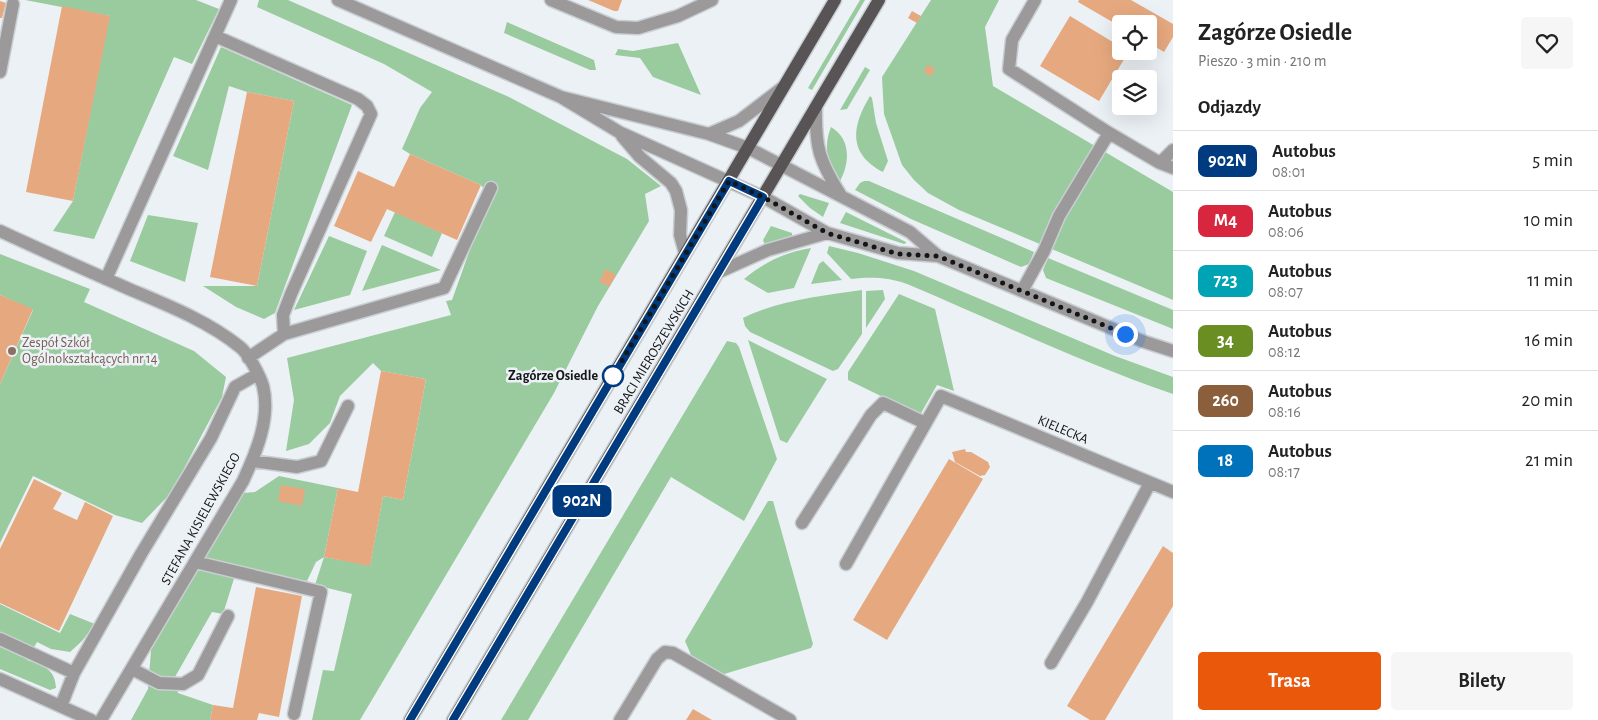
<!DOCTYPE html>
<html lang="pl">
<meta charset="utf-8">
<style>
body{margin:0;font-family:"Alegreya Sans",sans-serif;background:#f6f6f6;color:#222;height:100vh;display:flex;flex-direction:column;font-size:19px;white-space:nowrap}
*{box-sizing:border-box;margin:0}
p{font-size:16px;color:#767676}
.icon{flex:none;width:28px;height:28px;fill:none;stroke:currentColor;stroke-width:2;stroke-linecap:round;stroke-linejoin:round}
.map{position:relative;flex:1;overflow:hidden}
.details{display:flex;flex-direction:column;background:#fff;width:425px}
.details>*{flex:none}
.badge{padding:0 10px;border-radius:8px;font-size:18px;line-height:32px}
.tools{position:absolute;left:1112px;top:15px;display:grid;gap:10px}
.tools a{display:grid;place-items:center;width:45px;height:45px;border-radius:5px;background:#fff;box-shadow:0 5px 20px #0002;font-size:25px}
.you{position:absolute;width:25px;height:25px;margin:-12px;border:4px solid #fff;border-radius:50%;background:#1a73e8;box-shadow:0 0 0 8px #1a73e833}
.map>.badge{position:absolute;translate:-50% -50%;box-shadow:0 0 0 2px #fff}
h2{padding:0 25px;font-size:19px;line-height:45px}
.round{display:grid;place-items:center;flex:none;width:52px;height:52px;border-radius:5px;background:#f6f6f6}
.head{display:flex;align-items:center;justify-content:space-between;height:85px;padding:0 25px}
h1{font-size:24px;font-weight:600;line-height:38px}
.cta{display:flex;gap:10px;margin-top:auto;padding:10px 25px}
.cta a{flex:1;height:58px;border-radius:5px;background:#ea580c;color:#fff;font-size:20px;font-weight:600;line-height:58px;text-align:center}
.cta a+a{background:#f6f6f6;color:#222}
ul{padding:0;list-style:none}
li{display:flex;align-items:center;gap:15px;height:60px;padding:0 25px;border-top:1px solid #e0e0e0}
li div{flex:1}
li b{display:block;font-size:19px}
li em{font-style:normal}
li .badge{min-width:55px;font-weight:700;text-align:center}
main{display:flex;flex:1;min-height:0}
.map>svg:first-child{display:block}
.green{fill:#9acb9f}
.building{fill:#e6a97f}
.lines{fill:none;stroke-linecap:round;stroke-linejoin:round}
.minor-casing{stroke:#c9ced2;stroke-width:15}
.major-casing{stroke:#c9ced2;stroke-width:15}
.minor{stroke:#9c999a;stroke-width:12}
.major{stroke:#585354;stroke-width:12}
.line-casing{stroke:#fff;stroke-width:11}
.line{stroke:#003b80;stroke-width:8}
.walk{stroke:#131517;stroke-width:5;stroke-dasharray:0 9}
.education-dot{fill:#8d6e63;stroke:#ecf1f6;stroke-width:2}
.stop-dot{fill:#fff;stroke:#003b80;stroke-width:2.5}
.labels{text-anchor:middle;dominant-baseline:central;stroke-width:5;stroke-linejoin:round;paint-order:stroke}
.education-label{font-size:14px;fill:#785e54;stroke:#ecf1f6;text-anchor:start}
.street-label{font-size:14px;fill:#131517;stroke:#ecf1f6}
.stop-label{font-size:14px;font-weight:bold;fill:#131517;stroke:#ecf1f6;text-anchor:end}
</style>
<main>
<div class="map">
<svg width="1173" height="720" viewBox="0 0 1173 720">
<rect width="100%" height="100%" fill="#ecf1f6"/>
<path class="green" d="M25 0H196L219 9 192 64 174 57 94 239 53 231 73 201 109 16Z
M259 0H288L509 97 627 159 661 186 645 194 649 221 598 306 554 393 360 720H312L323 670 334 671 352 594 315 585 324 557 316 562 307 581 237 569 223 614 212 612 175 677 178 693 213 705 210 720H131L148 689 151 650 243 493 255 492 279 476 338 488 324 557 370 565 383 496 403 500 426 379 381 371 373 363 340 396 330 423 309 444 286 451 294 400 287 358 451 315 446 301 452 300 489 196 481 185 410 154 402 149 420 108 432 92 384 64 257 7Z
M860 0H865L812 90 808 88Z
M931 0H999L985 27 993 86 1173 192V300L959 210 928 193 914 180 902 165 884 114 882 77Z
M507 22 594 60 596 70H590L504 33Z
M678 43 701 95 653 77 640 58 615 55 618 49 633 51Z
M221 47 352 105 275 313 264 319 236 307 203 286H257L294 101 247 92 229 86 208 170 173 156Z
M865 67 870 70 847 109 840 110Z
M870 96 872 98 876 123 888 161 883 172C847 153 852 126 870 96Z
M831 127C851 139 850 162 840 181 827 164 823 147 831 127Z
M864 181H869L1034 252 1029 264 1021 267 911 219 855 190 860 183Z
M800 194 829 203 823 217 810 208 798 196Z
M395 212 442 233 432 257 384 236Z
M846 212 906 242V243L904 244 840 223Z
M148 215 198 223 185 282 130 261Z
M771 226 792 233V236L765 245 763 240Z
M329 236 367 251 350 295 294 310Z
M382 245 441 270 362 291Z
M829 246 858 253 914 271 1115 356 1173 377V394C1082 363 995 321 907 284 886 277 872 277 851 279L827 253Z
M811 248 794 288 768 293 744 279C765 262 785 252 811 248Z
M0 254 90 289 84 302 194 351 226 377 222 397 171 493 142 523 115 515 33 476 0 543V384L33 310 0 295Z
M1048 258 1173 310V329L1046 278 1043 270Z
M823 261 842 280 811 284 819 264Z
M862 290V334L838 369 833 371 750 332 745 326 743 318C779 300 822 296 862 290Z
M883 290 885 299 866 328V291Z
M899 294 935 309 954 391 937 385 920 415 848 380V372Z
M748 340 827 379 787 443 780 440Z
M727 341 736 343 739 347 777 459 744 521 671 477 528 720H501Z
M768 501H773L813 644 811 648 721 675 691 655 685 641Z
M0 604 60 633 70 614 95 624 82 641 70 652 51 649 37 642 27 660C43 666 55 668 56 688L50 690 0 669Z"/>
<path class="building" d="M588 0H622L618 11H614Z
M1079 0H1131L1173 24V37L1164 52 1149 43V24H1121V27L1078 2Z
M0 1 6 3 2 18H0Z
M62 6 110 16 73 201 26 192Z
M912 11 921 16 917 23 908 18Z
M1070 16 1121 47V51H1129L1099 101 1040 66Z
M927 65 935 68 932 76 924 73Z
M247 92 294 101 257 286 210 277Z
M410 154 481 185 457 240 387 209 371 242 334 226 358 171 394 187Z
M606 269 616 275 609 287 599 281Z
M0 295 33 309 0 384Z
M381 371 426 379 403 500 383 496 370 566 324 557 338 488 358 492Z
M965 449 966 452H971L988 462 990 467 985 475 980 476 955 462 952 452Z
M949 459 983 479 887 640 853 620Z
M34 479 62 493 53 509 77 520 85 502 113 516 59 631 0 603V549Z
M281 485 305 489 302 506 278 501Z
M1163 546 1173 553V606L1105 720H1090L1067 706Z
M256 587 302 596 279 717 259 713 257 720H210L213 705 233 708Z
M693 709 712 720H686Z"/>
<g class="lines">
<defs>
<path id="minor" d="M338 0 561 97 619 132 763 197 827 233 898 253 938 256
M551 0 616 27 638 28 678 16 712 0
M1035 0 1012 40 1009 69 1109 133
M215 36 358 99 367 106 371 114 291 294 283 315 284 334
M0 72 13 4
M561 97 709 134 748 148 910 232 938 256 1142 341 1173 351
M816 107C815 147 819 160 840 194
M709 134 739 121 782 88
M622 136 640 157 671 183 676 191 681 210 680 235 685 253
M1160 163 1173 150
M0 231C43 251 86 270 129 289 167 305 208 321 240 347 248 353 260 376 263 386 271 418 256 453 243 481L101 720
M719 272 768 250 827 233
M106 279 231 0
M1022 291 1044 251 1059 216 1109 133 1160 163 1173 168
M248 358 284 334 444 288 491 188
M252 461 297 467 321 461 348 406
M802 523 871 415 883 403 925 423
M195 562 321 592 294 714
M846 564 941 396 1173 492
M0 639 74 673
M1051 663 1087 602 1150 483
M132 669 159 683 183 684 198 675 228 616
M0 679 91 720
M61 706 74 673 141 554 211 438 235 387 258 374
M620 720 657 659 665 652 673 653 790 720"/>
<path id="major" d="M410 720 835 0
M453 720C594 480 738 241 879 0"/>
</defs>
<use href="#minor" class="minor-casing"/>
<use href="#major" class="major-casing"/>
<use href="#minor" class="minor"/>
<use href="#major" class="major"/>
</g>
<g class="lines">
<defs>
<path id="line" d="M410 720 729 181 763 197 453 720"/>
</defs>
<use href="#line" class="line-casing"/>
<use href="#line" class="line"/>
<path class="walk" d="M613 376 729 181 763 197 827 233 898 254 938 256 1125 334"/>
</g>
<circle class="education-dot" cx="12" cy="351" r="5"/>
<circle class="stop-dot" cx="613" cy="376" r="10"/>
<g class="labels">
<g class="education-label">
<text x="22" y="343">Zespół Szkół<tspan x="22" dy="16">Ogólnokształcących nr 14</tspan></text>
</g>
<g class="street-label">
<text transform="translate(654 352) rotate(-59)">BRACI MIEROSZEWSKICH</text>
<text transform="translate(1063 430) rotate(23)">KIELECKA</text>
<text transform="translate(201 519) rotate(-61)">STEFANA KISIELEWSKIEGO</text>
</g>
<g class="stop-label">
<text x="598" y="376">Zagórze Osiedle</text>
</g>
</g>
</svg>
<div class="tools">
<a><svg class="icon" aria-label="locate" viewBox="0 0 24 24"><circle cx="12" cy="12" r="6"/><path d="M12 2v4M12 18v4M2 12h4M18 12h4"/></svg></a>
<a><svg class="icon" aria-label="layers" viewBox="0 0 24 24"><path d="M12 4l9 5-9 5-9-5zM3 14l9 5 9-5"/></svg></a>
</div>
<div class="you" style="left:1125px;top:334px"></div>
<b class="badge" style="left:582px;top:501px;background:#003b80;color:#fff">902N</b>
</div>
<section class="details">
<div class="head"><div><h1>Zagórze Osiedle</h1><p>Pieszo · 3 min · 210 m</p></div><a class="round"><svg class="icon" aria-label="heart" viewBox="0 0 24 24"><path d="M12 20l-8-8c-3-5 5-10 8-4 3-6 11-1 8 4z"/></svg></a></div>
<h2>Odjazdy</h2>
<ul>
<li><span class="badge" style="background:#003b80;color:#fff">902N</span><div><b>Autobus</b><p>08:01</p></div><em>5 min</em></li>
<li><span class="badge" style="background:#d7263d;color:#fff">M4</span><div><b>Autobus</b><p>08:06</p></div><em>10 min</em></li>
<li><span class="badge" style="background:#00a3b4;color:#fff">723</span><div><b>Autobus</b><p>08:07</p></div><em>11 min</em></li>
<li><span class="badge" style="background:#6b8e23;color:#fff">34</span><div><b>Autobus</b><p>08:12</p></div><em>16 min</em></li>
<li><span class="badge" style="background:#8b5e3c;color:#fff">260</span><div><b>Autobus</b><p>08:16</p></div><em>20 min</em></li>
<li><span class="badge" style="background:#0072bc;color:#fff">18</span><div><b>Autobus</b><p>08:17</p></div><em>21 min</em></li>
</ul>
<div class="cta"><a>Trasa</a><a>Bilety</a></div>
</section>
</main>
